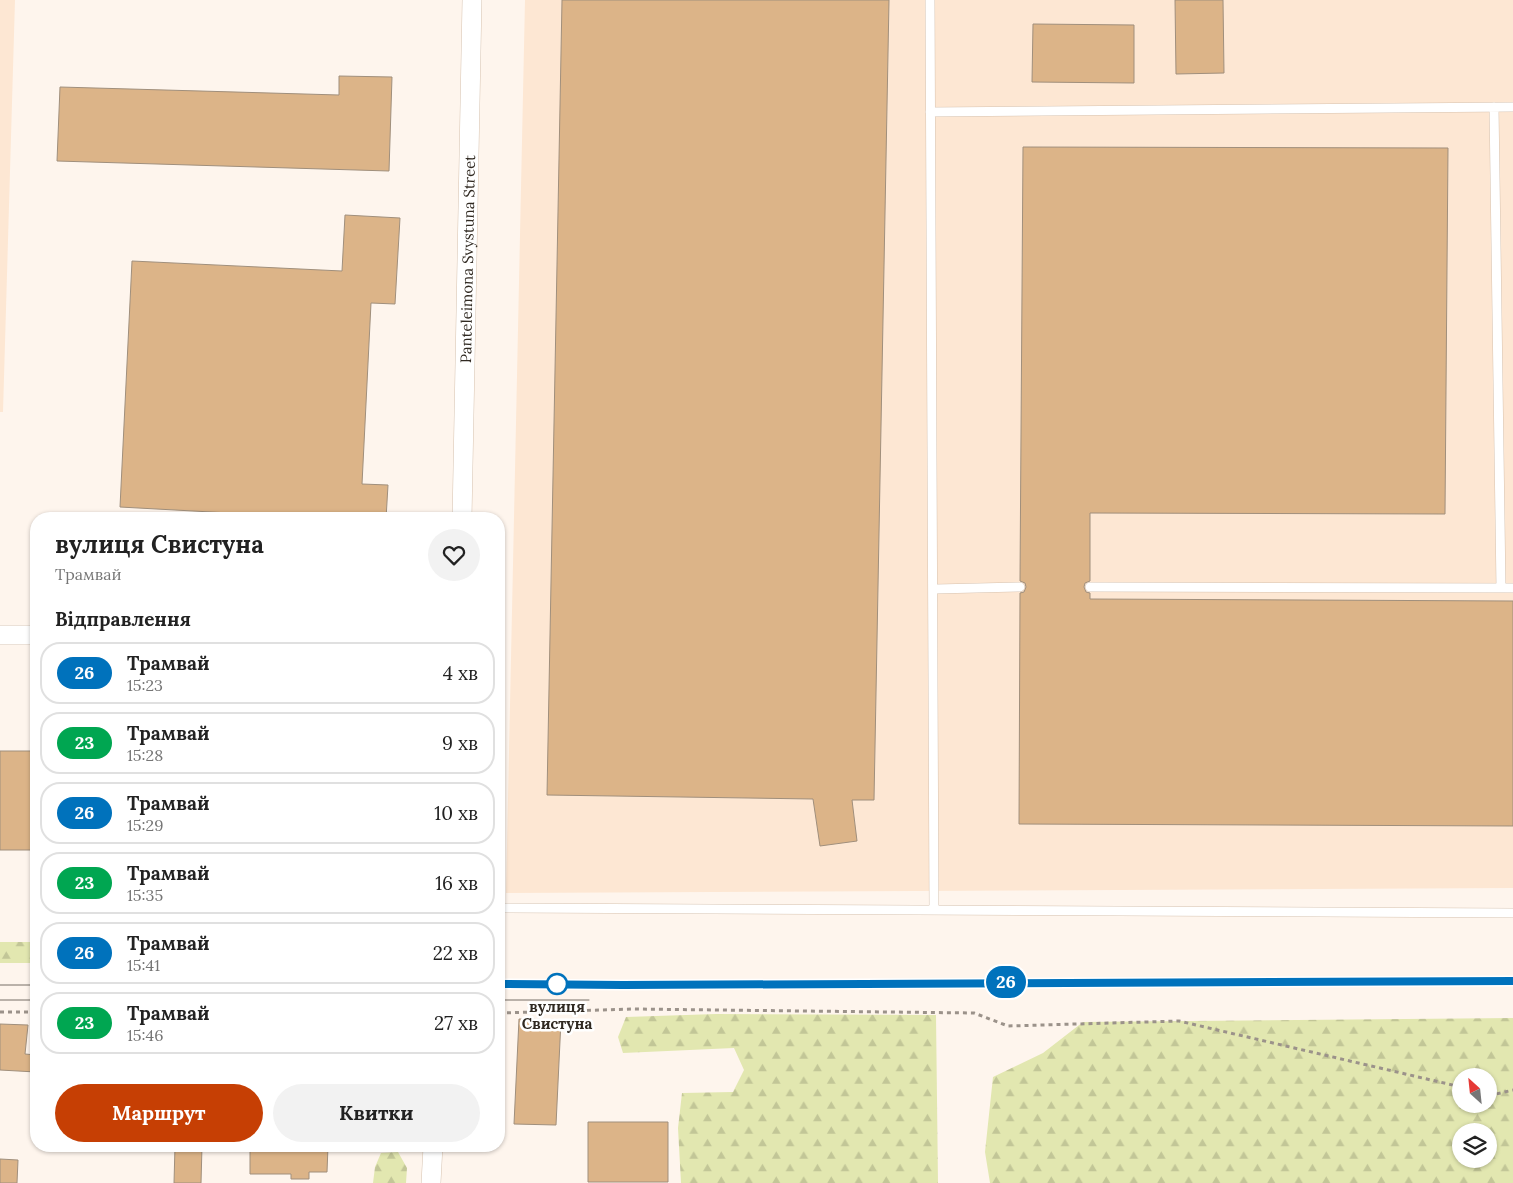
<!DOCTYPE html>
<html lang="uk">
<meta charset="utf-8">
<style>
body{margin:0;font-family:Lora,serif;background:#f2f2f2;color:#222;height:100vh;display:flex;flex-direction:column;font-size:19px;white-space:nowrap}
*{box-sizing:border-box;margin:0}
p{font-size:16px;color:#767676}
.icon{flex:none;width:28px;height:28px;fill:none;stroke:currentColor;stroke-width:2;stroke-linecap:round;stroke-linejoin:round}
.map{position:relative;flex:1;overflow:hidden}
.sheet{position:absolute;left:30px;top:512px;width:475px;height:640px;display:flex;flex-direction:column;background:#fff;border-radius:20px;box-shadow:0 1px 4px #0004}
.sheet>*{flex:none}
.badge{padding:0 10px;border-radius:16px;font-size:18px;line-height:32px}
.needle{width:32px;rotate:333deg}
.fabs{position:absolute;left:1452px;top:1068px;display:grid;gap:10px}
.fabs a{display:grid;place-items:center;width:45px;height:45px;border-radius:50%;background:#fff;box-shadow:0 1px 4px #0004;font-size:25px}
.map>.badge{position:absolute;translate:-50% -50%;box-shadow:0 0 0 2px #fff}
h2{padding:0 25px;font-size:19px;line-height:45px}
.round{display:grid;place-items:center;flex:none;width:52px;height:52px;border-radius:26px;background:#f2f2f2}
.summary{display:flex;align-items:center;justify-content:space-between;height:85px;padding:0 25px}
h1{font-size:24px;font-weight:700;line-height:38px}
.cta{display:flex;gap:10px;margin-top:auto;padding:10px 25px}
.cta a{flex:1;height:58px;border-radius:30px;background:#c63f04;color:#fff;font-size:20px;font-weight:700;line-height:58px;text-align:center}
.cta a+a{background:#f2f2f2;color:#222}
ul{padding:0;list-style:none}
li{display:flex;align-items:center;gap:15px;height:62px;margin:0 10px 8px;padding:0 15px;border:2px solid #e0e0e0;border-radius:20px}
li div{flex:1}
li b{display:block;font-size:19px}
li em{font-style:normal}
li .badge{min-width:55px;font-weight:700;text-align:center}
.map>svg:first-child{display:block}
.built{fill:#fde7d3}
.forest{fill:url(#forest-firs);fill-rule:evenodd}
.building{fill:#dcb488;stroke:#a08f7c}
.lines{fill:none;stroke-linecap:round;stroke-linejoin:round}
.lane-casing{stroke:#d7c3b0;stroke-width:10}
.street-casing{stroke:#d7c3b0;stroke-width:20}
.path{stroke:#9b928a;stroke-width:3;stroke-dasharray:4 4;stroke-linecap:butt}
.lane{stroke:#fff;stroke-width:9}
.street{stroke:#fff;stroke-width:19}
.tram{stroke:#776f67;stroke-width:1}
.line-casing{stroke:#fff;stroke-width:11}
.line{stroke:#0072bc;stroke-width:8}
.stop-dot{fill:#fff;stroke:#0072bc;stroke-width:2.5}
.labels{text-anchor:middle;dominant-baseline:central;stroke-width:5;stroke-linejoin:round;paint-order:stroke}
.street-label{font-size:15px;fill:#302921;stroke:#fff}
.stop-label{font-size:15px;font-weight:bold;fill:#302921;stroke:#fff}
</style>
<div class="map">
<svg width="1513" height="1183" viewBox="0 0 1513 1183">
<defs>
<pattern id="forest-firs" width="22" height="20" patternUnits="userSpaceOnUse" patternTransform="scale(1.25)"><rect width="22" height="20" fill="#e2e7b0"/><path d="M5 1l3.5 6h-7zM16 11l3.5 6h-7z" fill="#c2c697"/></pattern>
</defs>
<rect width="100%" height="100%" fill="#fef5ed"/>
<path class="built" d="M0 0H15L3 412H0Z
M525 0H1513V888L506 893Z"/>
<path class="forest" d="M0 942H36V963H0Z
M716 1014 936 1015 938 1183H681L678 1128 682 1093 733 1092 744 1070 734 1048 623 1053 618 1037 626 1017Z
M1513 1018V1183H990L985 1152 993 1077 1043 1053 1083 1022ZM1489 1076V1104H1461V1076ZM1489 1131V1159H1461V1131Z
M398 1152 407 1168 406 1183H373L375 1167 381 1153Z"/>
<path class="building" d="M562 0H889L874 800H852L857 841 820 846 813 799 547 795Z
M1175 0H1223L1224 73 1176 74Z
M1033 24 1134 25V83L1032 82Z
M339 76 392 77 389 171 57 161 60 87 339 95Z
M1023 147 1448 148 1445 514 1090 513V581L1085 583 1084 587 1086 592 1090 593V599L1513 601V826L1019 824 1020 593 1024 592 1026 587 1025 583 1020 581Z
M345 215 400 218 395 304 371 303 362 484 388 485 386 519H339L120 507 132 261 342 271Z
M0 751H36V850H0Z
M519 1019 561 1020 556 1125 514 1124Z
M0 1024 28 1025 25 1054 36 1055V1072L0 1070Z
M588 1122H668V1182H588Z
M175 1146H202L201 1183H174Z
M250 1146H328L327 1172H309V1179H291V1174H250Z
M0 1159 18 1160 17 1183H0Z"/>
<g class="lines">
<defs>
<path id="lane" d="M930 0 934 910
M1494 107 1501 588
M930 112 1513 107
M1090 587 1513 588
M936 589 1020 587
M499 908 1513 913"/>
<g id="street">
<path id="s1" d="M462 519 472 0"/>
<path d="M0 635H36"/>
<path d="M431 1183 433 1146"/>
</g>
</defs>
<use href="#lane" class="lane-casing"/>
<use href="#street" class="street-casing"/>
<path class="path" d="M0 1012H36
M499 1013 633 1009 974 1013 1008 1026 1179 1021 1461 1087
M1489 1094 1492 1095 1513 1090"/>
<use href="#lane" class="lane"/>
<use href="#street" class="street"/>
<path class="tram" d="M499 984 623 985 765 983
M0 985H36
M0 1000H36
M499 1000H589"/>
</g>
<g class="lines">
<defs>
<path id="line" d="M499 984 623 985 1513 981"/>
</defs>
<use href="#line" class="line-casing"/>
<use href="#line" class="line"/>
</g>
<circle class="stop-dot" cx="557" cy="984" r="10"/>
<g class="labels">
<g class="street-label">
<text stroke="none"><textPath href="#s1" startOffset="260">Panteleimona Svystuna Street</textPath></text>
</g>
<g class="stop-label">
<text x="557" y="1006">вулиця<tspan x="557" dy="17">Свистуна</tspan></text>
</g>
</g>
</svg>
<div class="fabs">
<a><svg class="needle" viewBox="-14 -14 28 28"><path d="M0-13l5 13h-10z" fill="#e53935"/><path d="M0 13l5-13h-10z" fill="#767676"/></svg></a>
<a><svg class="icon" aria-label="layers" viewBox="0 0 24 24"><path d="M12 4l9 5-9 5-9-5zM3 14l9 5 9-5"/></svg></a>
</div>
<b class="badge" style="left:1006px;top:982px;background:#0072bc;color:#fff">26</b>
<section class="sheet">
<div class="summary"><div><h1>вулиця Свистуна</h1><p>Трамвай</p></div><a class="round"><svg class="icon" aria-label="heart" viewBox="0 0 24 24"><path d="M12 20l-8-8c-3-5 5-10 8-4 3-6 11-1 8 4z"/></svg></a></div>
<h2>Відправлення</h2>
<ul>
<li><span class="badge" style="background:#0072bc;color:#fff">26</span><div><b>Трамвай</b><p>15:23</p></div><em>4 хв</em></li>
<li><span class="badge" style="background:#00a651;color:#fff">23</span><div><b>Трамвай</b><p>15:28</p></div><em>9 хв</em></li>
<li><span class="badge" style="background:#0072bc;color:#fff">26</span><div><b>Трамвай</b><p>15:29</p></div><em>10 хв</em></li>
<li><span class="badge" style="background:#00a651;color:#fff">23</span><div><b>Трамвай</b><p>15:35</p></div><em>16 хв</em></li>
<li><span class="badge" style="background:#0072bc;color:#fff">26</span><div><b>Трамвай</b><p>15:41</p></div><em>22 хв</em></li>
<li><span class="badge" style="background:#00a651;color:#fff">23</span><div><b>Трамвай</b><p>15:46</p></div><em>27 хв</em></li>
</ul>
<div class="cta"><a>Маршрут</a><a>Квитки</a></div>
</section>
</div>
